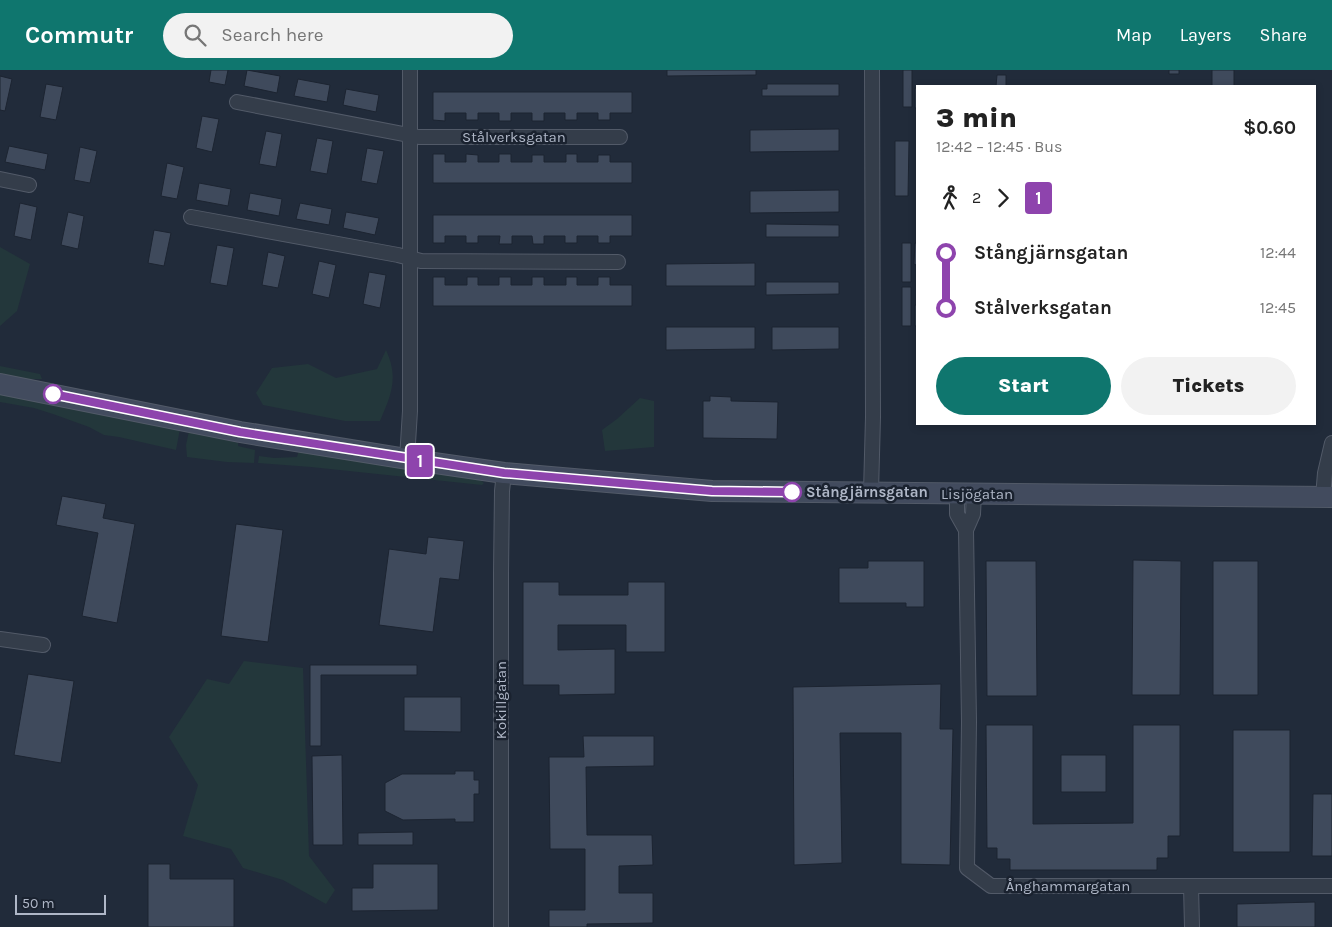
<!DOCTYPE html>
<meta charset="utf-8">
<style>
body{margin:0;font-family:Karla,sans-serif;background:#f2f2f2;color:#222;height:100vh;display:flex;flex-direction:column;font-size:19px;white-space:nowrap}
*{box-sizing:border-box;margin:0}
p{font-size:16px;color:#767676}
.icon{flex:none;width:28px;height:28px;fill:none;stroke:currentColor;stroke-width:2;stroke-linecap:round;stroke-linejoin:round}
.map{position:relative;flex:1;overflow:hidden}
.side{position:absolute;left:916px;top:15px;width:400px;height:340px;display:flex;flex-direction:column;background:#fff;border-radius:0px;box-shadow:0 2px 8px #0003}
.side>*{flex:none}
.badge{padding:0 10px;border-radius:4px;font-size:18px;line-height:32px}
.scale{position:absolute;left:15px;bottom:12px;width:91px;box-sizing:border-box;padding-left:5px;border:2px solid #afb7c7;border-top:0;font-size:14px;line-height:18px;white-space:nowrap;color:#afb7c7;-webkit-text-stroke:4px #1a222f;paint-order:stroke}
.map>.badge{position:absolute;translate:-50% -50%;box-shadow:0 0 0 2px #fff}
.legs{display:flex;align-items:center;gap:8px;height:55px;padding:0 20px;font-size:16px}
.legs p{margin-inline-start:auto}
.headline{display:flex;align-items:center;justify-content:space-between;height:85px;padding:0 20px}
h1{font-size:28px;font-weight:800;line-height:38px}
.action{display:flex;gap:10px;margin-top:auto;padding:10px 20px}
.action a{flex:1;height:58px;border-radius:30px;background:#0f766e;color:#fff;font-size:20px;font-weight:800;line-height:58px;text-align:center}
.action a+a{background:#f2f2f2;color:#222}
ul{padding:0 20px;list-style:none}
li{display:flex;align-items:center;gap:18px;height:55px;font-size:19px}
li i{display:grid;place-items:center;width:8px;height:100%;margin:0 6px;background:currentColor}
li i::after{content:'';width:12px;height:12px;margin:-6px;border:4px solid;border-radius:50%;background:#fff}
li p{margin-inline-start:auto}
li:first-child i{background:linear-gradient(#0000 50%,currentColor 0)}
li:last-child i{background:linear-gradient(currentColor 50%,#0000 0)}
header{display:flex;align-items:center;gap:30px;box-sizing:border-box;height:70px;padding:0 25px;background:#0f766e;color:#fff}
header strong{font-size:24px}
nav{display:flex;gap:28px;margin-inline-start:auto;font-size:18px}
.search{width:350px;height:45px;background:#f2f2f2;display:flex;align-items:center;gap:12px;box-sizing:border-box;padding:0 18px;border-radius:28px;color:#767676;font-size:19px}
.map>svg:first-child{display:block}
.green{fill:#23373b}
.building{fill:#3f4a5c;stroke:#1c2431}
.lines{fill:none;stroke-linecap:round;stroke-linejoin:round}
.street-casing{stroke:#525a68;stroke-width:16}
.secondary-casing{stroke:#525a68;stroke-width:22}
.street{stroke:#343d4a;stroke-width:14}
.secondary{stroke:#424b5e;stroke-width:20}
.line-1-casing{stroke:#fff;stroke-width:11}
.line-1{stroke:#8e44ad;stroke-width:8}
.stop-1-dot{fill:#fff;stroke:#8e44ad;stroke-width:2.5}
.labels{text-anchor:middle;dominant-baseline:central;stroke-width:5;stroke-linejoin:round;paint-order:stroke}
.street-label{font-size:15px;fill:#afb7c7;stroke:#1a222f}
.stop-label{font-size:15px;font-weight:bold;fill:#afb7c7;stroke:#1a222f;text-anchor:start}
</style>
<header>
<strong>Commutr</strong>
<div class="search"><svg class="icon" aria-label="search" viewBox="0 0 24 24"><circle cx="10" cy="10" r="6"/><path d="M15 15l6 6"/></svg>Search here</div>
<nav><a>Map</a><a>Layers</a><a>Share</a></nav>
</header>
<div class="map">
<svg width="1332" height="857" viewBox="0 0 1332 857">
<rect width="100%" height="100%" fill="#212b3a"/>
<path class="green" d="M0 177 30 194 17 241 0 256Z
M386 280C399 308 391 325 380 351H345L263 335 256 323 272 298 308 294 336 308 377 299Z
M0 296 40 304 42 309H23L0 305Z
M0 322 180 359 176 380 119 367 104 365 89 357 53 344 34 338 0 332Z
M640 328 654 331V377L605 381 602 360 617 349Z
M189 361 238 373V376L255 380 254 393 227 392 187 387 186 375Z
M299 380 477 407 484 413 482 415 311 397 258 393 259 386 274 388 297 387Z
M244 591 303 598 309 786 335 820 326 834 283 810 243 798 231 779 183 766 198 715 169 667 207 609 229 614Z"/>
<path class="building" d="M211 0H228L225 15 209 12Z
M247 0 280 6 277 23 244 16Z
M667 0H756V5L667 6Z
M903 0H912V37H903Z
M1169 0H1179V4H1169Z
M1212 0H1234V16H1212Z
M997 5H1006V16H996Z
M0 6 12 9 5 41 0 40Z
M298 9 330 15 327 32 294 26Z
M46 14 63 17 56 50 40 47Z
M767 14H839V26H762V19H767Z
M915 18H918V38H915Z
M346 19 379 25 376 42 343 35Z
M433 22H632V43H610V50H598V43H577V50H565V43H544V51H532V43H511V51H499V43H478V50H466V43H445V51L433 50Z
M202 46 219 49 212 82 196 78Z
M839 59V81L750 82V60Z
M266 61 282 64 276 97 259 94Z
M317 68 333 71 327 104 310 101Z
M895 71H909L908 126H895Z
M9 76 48 84 45 100 5 92Z
M80 77 97 81 90 113 74 110Z
M367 78 384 81 377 114 361 111Z
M433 84H445V92H466V84L478 85V92H499V84H511V92H532V85H544V92H566V84H577V92H598V85H610V92H632V113H433Z
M167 93 184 97 177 129 161 126Z
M199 113 231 119 228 136 196 130Z
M839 120V142L750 143V121Z
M250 123 282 129 279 146 247 140Z
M20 133 37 137 31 170 14 166Z
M300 133 332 139 329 155 296 149Z
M68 142 84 146 78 179 61 175Z
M346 142 379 148 375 165 343 158Z
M433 145H632V166H610V173H598V166H577V173H565V166H544V174H533L532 166H512V174H499L500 166H478V173H466V166H445V173H433Z
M766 154 839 155V167H766Z
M154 160 171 163 164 196 148 193Z
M902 173H911V212H902Z
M915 173H918V196L914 194Z
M217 175 234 178 227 216 210 213Z
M268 182 285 186 278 218 262 215Z
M319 191 336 195 329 228 312 224Z
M755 193V216H666V194Z
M369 202 386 205 380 238 363 234Z
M433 207H445V215H467V207H478V215H499V207H511V215H532V207H544V215H566V207H577V215H598V207H610V215H632V236H433Z
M766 212H839V224L766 225Z
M902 217H911V256H902Z
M915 235H918V256H915Z
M666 257H755V279L666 280Z
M772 257H839V279L772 280Z
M710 326 731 327V331L778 332 777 369 703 368V331H710Z
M62 426 106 434 103 448 135 454 117 553 82 546 98 463 56 455Z
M236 454 283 460 268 572 221 566Z
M428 467 464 471 459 510 440 508 433 562 379 555 389 479 426 484Z
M1133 490 1181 491 1180 625H1132Z
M868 491H924V537H906V533H839V498H868Z
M986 491H1036L1037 626H987Z
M1213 491H1258V625H1213Z
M523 512H559V525H628V512H665V582H626V555H558V580L615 579V624L559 625V615H523Z
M310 595H417V605H321V676H310Z
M28 604 74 611 61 693 14 685Z
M941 614 940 659H953L950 795 901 794V663H840L842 793 794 795 793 617Z
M404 627H461V662L404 661Z
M986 655H1033V754L1133 753V655H1180V766H1168V788H1157V800H1010V789H997V778H987Z
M1233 660H1290V782H1233Z
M583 666H654V696L586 697 587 765H652L653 795 619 796V823H653V853L587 854V857H549V840H585V779H550L549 687H584Z
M342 685 343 775H313L312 686Z
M1061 685H1106V722H1061Z
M455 701H474V710H479V724H474V752H455V749L403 750 385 741V713L402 704H455Z
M1313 724H1332V786H1312Z
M413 762V775H358V763Z
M148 794H170V809H234V857H148Z
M373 794H438V840L352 841V818H373Z
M1315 832V857H1237V834Z"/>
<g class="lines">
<defs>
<path id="street" d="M237 32 419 67H620
M0 109 29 115
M191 147 398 185 421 191 618 192
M407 389 410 341V0
M871 422 873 347 872 0
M957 424V444L966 460
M974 424 973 444 966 460 969 652 967 798 991 816H1332
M1323 427 1325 403 1332 373
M0 569 43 575
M1191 816 1192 857
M501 857V503L502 421 504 403"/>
<path id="secondary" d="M0 314 240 362 407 389 504 403 712 421 1332 427"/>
</defs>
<use href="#street" class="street-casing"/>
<use href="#secondary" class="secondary-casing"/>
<use href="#street" class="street"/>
<use href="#secondary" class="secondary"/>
</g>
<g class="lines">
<defs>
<path id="line-1" d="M53 324 240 362 504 403 712 421 792 422"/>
</defs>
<use href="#line-1" class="line-1-casing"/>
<use href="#line-1" class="line-1"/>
</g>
<g class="stop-1-dot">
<circle cx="53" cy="324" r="9"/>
<circle cx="792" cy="422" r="9"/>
</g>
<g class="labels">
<g class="street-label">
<text x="514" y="67">Stålverksgatan</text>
<text x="977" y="424">Lisjögatan</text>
<text transform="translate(501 630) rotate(-90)">Kokillgatan</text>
<text x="1068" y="816">Ånghammargatan</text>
</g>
<g class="stop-label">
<text x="806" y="422">Stångjärnsgatan</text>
</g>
</g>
</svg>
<div class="scale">50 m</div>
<b class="badge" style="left:420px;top:391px;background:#8e44ad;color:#fff">1</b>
<section class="side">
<div class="headline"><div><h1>3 min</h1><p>12:42 – 12:45 · Bus</p></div><b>$0.60</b></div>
<div class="legs"><svg class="icon" aria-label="walk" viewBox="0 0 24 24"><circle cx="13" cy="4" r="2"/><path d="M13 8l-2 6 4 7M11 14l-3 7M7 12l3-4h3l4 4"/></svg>2<svg class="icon" aria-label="forward" viewBox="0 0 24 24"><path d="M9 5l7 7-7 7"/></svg><b class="badge" style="background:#8e44ad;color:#fff">1</b></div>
<ul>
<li><i style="color:#8e44ad"></i><b>Stångjärnsgatan</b><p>12:44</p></li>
<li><i style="color:#8e44ad"></i><b>Stålverksgatan</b><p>12:45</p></li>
</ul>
<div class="action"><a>Start</a><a>Tickets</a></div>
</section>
</div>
